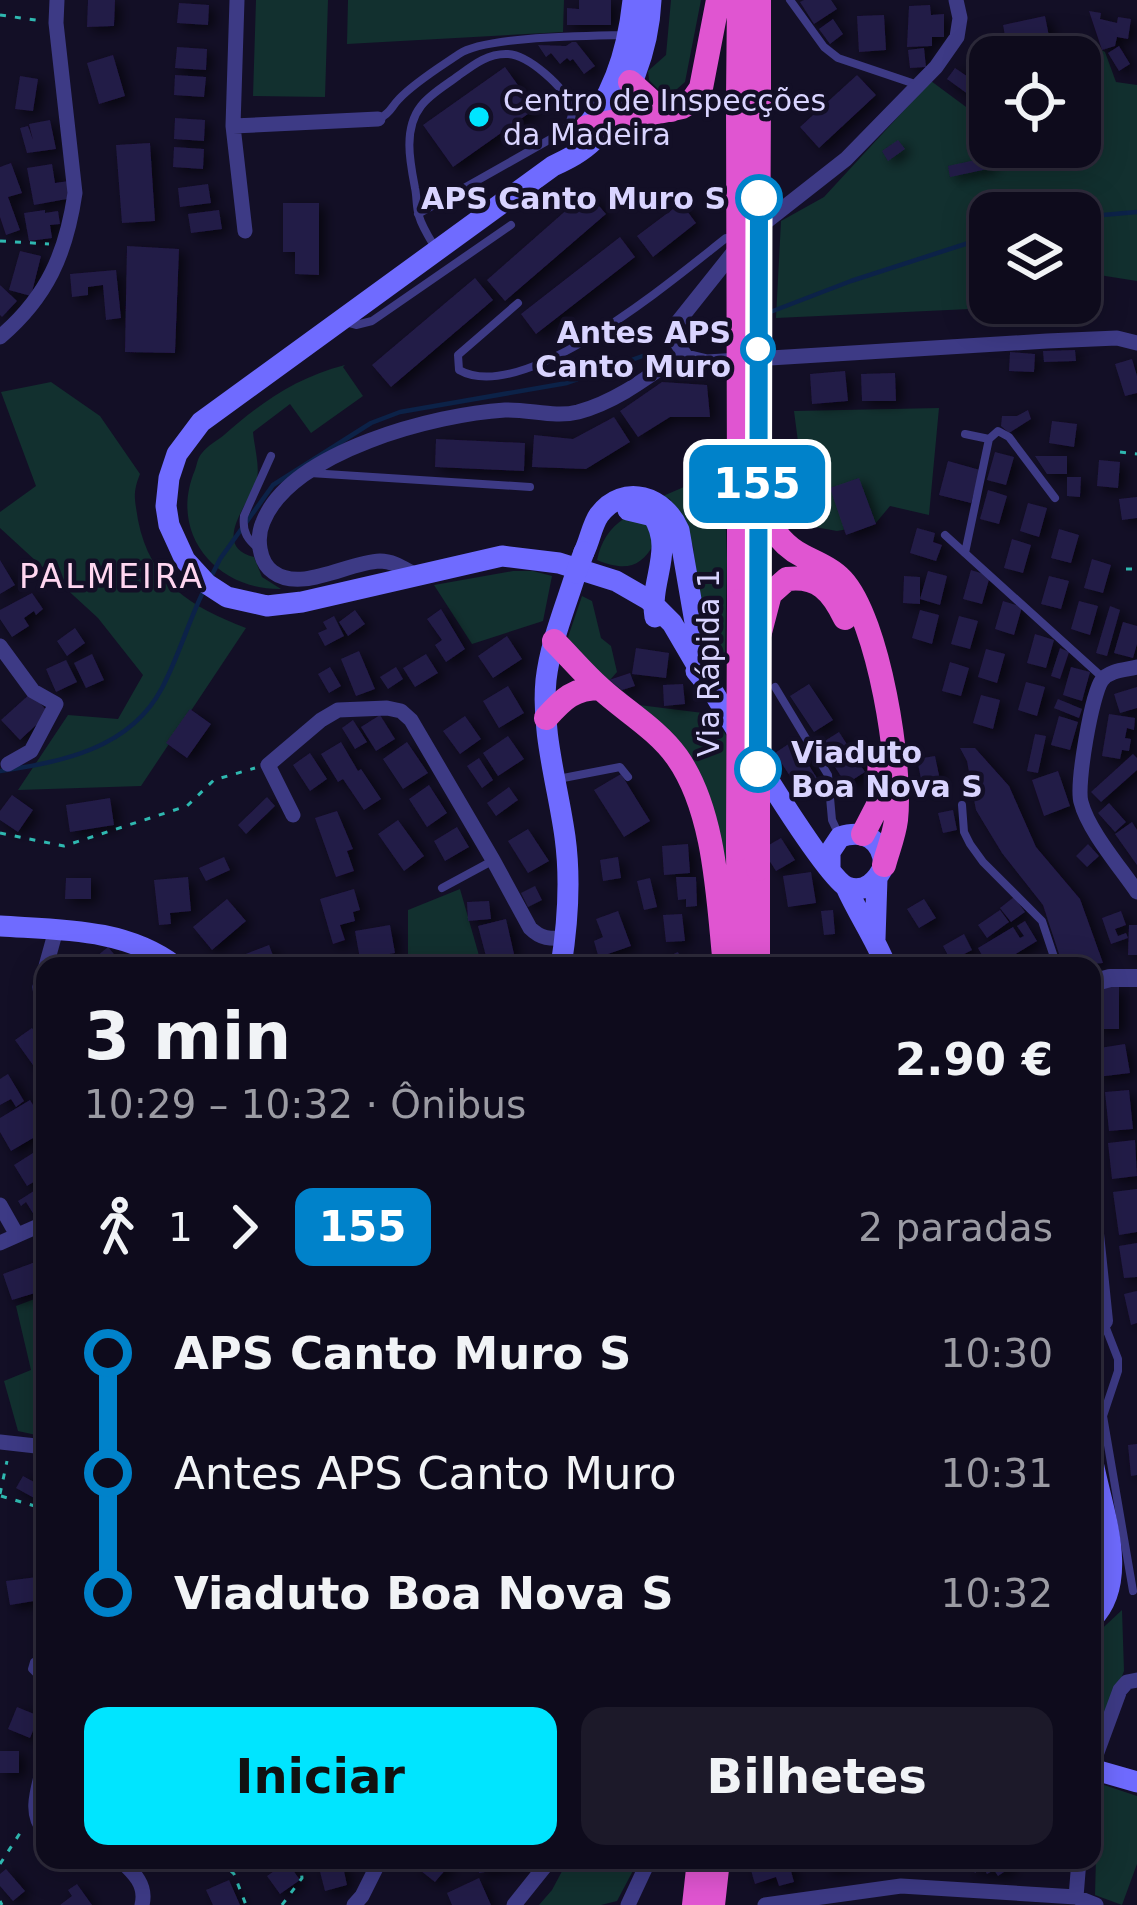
<!DOCTYPE html>
<html lang="pt">
<meta charset="utf-8">
<style>
body{margin:0;font-family:"DejaVu Sans",sans-serif;background:#1c1929;color:#f1f3f6;height:100vh;display:flex;flex-direction:column;font-size:45px;white-space:nowrap}
*{box-sizing:border-box;margin:0}
p{font-size:39px;color:#9b9ba3}
.icon{flex:none;width:66px;height:66px;fill:none;stroke:currentColor;stroke-width:2;stroke-linecap:round;stroke-linejoin:round}
.map{position:relative;flex:1;overflow:hidden}
.sheet{position:absolute;left:36px;top:957px;width:1065px;height:912px;display:flex;flex-direction:column;background:#0e0b1c;border-radius:24px;box-shadow:0 6px 30px #0003,0 0 0 3px #2e2b3b}
.sheet>*{flex:none}
.badge{padding:0 24px;border-radius:18px;font-size:42px;line-height:78px}
.tools{position:absolute;left:969px;top:36px;display:grid;gap:24px}
.tools a{display:grid;place-items:center;width:132px;height:132px;border-radius:24px;background:#0e0b1c;box-shadow:0 6px 30px #0003,0 0 0 3px #2e2b3b;font-size:60px}
.map>.badge{position:absolute;translate:-50% -50%;box-shadow:0 0 0 6px #fff}
.legs{display:flex;align-items:center;gap:18px;height:132px;padding:0 48px;font-size:39px}
.legs p{margin-inline-start:auto}
.summary{display:flex;align-items:center;justify-content:space-between;height:204px;padding:0 48px}
h1{font-size:66px;font-weight:800;line-height:90px}
.cta{display:flex;gap:24px;margin-top:auto;padding:24px 48px}
.cta a{flex:1;height:138px;border-radius:24px;background:#00e5ff;color:#111;font-size:48px;font-weight:800;line-height:138px;text-align:center}
.cta a+a{background:#1c1929;color:#f1f3f6}
ul{padding:0 48px;list-style:none}
li{display:flex;align-items:center;gap:42px;height:120px;font-size:45px}
li i{display:grid;place-items:center;width:18px;height:100%;margin:0 15px;background:currentColor}
li i::after{content:'';width:30px;height:30px;margin:-15px;border:9px solid;border-radius:50%;background:#0e0b1c}
li p{margin-inline-start:auto}
li:first-child i{background:linear-gradient(#0000 50%,currentColor 0)}
li:last-child i{background:linear-gradient(currentColor 50%,#0000 0)}
.map>svg:first-child{display:block}
.green{fill:#12302f}
.lines{fill:none;stroke-linecap:round;stroke-linejoin:round}
.stream{stroke:#0c2248;stroke-width:4.5}
.building{fill:#241b47;filter:url(#shadow)}
.path{stroke:#2fb8b0;stroke-width:3;stroke-dasharray:6 9;stroke-linecap:butt}
.service{stroke:#3d3a85;stroke-width:8}
.minor{stroke:#3d3a85;stroke-width:15}
.tertiary{stroke:#3d3a85;stroke-width:18}
.secondary{stroke:#6f6bff;stroke-width:21}
.trunk{stroke:#e055d1;stroke-width:24}
.secondary-bridge{stroke:#6f6bff;stroke-width:21}
.trunk-bridge{stroke:#e055d1;stroke-width:24}
.line-1-casing{stroke:#fff;stroke-width:27}
.line-1{stroke:#0082ca;stroke-width:18}
.poi-dot{fill:#00e5ff;stroke:#130f26;stroke-width:4.5}
.stop-1-dot{fill:#fff;stroke:#0082ca;stroke-width:6}
.labels{text-anchor:middle;dominant-baseline:central;stroke-width:9;stroke-linejoin:round;paint-order:stroke}
.poi-label{font-size:30px;fill:#d9d4ff;stroke:#130f26;text-anchor:start}
.stop-label{font-size:30px;font-weight:bold;fill:#d9d4ff;stroke:#130f26;text-anchor:end}
.street-label{font-size:30px;fill:#d9d4ff;stroke:#130f26}
.neighbourhood-label{font-size:33px;letter-spacing:3px;fill:#ffd6f0;stroke:#130f26}
</style>
<div class="map">
<svg width="1137" height="1905" viewBox="0 0 1137 1905">
<defs>
<filter id="shadow"><feDropShadow dx="6" dy="4" stdDeviation="6" flood-color="#0009"/></filter>
</defs>
<rect width="100%" height="100%" fill="#130f26"/>
<path class="green" d="M256 0H328L325 97 253 96Z
M348 0H564L563 32 347 44Z
M671 0H701L685 82 677 89 661 92 649 80 648 71 666 55Z
M1091 44 1105 52 1116 82 1137 85V281L1080 272V213H990V283L975 284 970 309 776 318 781 221 824 197 931 81 981 118 990 108V147H1080V57H1066Z
M345 365 343 367 363 396 311 433 290 404 253 432C254 446 261 469 256 482 248 505 211 546 254 557L262 577 281 589C216 590 168 533 195 470 197 464 198 457 202 453 207 446 218 440 224 435 262 402 295 378 345 365Z
M51 382 100 416 140 474C132 494 135 500 138 520 150 582 191 607 246 628L141 786 18 790 68 715 118 719 143 675 98 618 0 528V512L36 486 1 392Z
M939 408 929 515 890 506 875 524 837 531 809 526 794 411Z
M724 478 727 559 725 652 723 659 712 664 706 660 693 546 670 499 663 496 691 484Z
M625 518H643L655 542C641 569 624 571 597 560 601 542 609 528 625 518Z
M513 571H533L552 576 543 621 472 644 434 585Z
M582 596 592 601 601 638 611 646 617 672 610 680 639 705 711 714 726 735 729 840 724 889 703 794 570 644 568 637Z
M460 889 482 966H408V910Z
M45 1295V1437L18 1431 4 1381 31 1370 16 1306Z
M1122 1610 1124 1671 1096 1744 1092 1743V1638Z
M1092 1781 1137 1796V1864L1122 1905 1095 1895 1096 1857 1092 1848Z
M568 1860H636V1865L617 1901 601 1905H539L552 1890Z"/>
<g class="lines">
<path class="stream" d="M1080 217 1137 212
M765 314 851 281 990 236
M691 339 731 325
M211 577 220 559 273 485 371 423 400 412 567 383 651 353
M0 771C61 762 130 749 162 688 178 658 188 623 203 592"/>
</g>
<path class="building" d="M88 0H115L114 26 87 27Z
M579 0H611V25H567V8L579 9Z
M804 0H831L837 9 814 24 800 2Z
M179 3 209 5 208 25 177 23Z
M930 5 931 15 944 14V37H932V46L907 47 909 6Z
M1089 11 1101 13 1100 19 1117 23 1118 17 1131 19 1128 39 1117 37 1115 46 1102 50Z
M884 15 886 50 859 52 857 16Z
M1045 16 1053 57H1009L1003 25Z
M833 19 843 34 830 44 819 29Z
M572 42H576L595 66 584 74 573 59 570 61 567 58 560 64 551 53 546 57 538 45 566 46Z
M1119 46 1130 64 1119 71 1108 53Z
M177 47 207 49 206 70 175 68Z
M924 48 926 67 910 68 908 50Z
M113 55 125 96 99 104 87 63Z
M505 67 535 109 453 167 423 125Z
M955 68 980 85 972 97 947 79Z
M175 75 206 77 204 97 174 95Z
M857 75 876 95 819 148 800 127Z
M20 76 38 79 33 111 15 109Z
M175 118 205 120 204 141 174 139Z
M50 120 56 149 27 153 20 128 28 126 33 140 29 124Z
M898 140 905 149 888 161 882 151Z
M150 143 155 221 122 223 116 145Z
M174 147 204 149 203 169 173 167Z
M990 157 992 168 950 177 948 166Z
M11 163 22 193 8 197 20 230 6 235 0 217V167Z
M52 164 55 183 69 181 72 198 34 205 27 168Z
M208 184 211 203 180 207 178 188Z
M587 192 606 214 505 301 487 280Z
M283 203H319V275L295 274V252H283Z
M681 203 696 223 653 257 637 236Z
M45 210V213L58 211 60 224 50 225 52 238 29 241 24 213Z
M219 210 222 229 191 233 188 214Z
M620 237 635 257 536 334 521 314Z
M127 246 179 249 175 353 125 352Z
M20 251 41 256 31 296 9 290Z
M116 270 121 318 106 320 103 285 88 287V295L72 297 70 274Z
M475 278 493 300 391 387 372 365Z
M0 285 17 301 2 317 0 315Z
M1075 350 1076 361 1044 362 1043 351Z
M1010 352 1035 354 1034 372 1009 371Z
M1132 359 1137 376V393L1125 396 1115 364Z
M845 371 848 401 812 404 810 374Z
M895 373 896 401H862L861 374Z
M662 382 707 385 710 417H670L638 437 620 411Z
M1028 410 1031 419 1009 433 1001 426 1002 416H1017Z
M614 417 630 442 586 469 532 467 534 435 573 439Z
M1052 421 1077 424 1074 447 1049 443Z
M436 439 525 443 524 471 435 467Z
M995 452 1014 457 1006 485 987 480Z
M1035 456H1067V474H1047Z
M1099 460 1120 462 1118 488 1097 486Z
M948 461 980 470 971 503 939 495Z
M1067 477H1081L1080 497 1067 496Z
M859 478 876 524 846 535 830 488Z
M988 490 1007 496 999 524 980 519Z
M1137 497V518L1122 520 1119 499Z
M1028 503 1047 508 1039 537 1020 531Z
M917 528 935 533 933 542 942 545 936 561 910 553Z
M1059 529 1079 535 1071 563 1051 558Z
M1012 539 1031 545 1023 573 1004 568Z
M1092 559 1111 565 1103 593 1084 588Z
M0 560 15 585 0 594Z
M971 570 990 576 982 604 963 599Z
M928 571 947 576 940 605 920 599Z
M904 576 920 577V604L903 603Z
M1049 576 1069 581 1061 609 1041 604Z
M32 593 43 609 36 615 34 611 24 618 29 626 12 637 0 619V610Z
M1003 601 1022 607 1014 635 995 629Z
M1079 601 1098 606 1090 635 1071 629Z
M1110 606 1120 610 1107 656 1096 653Z
M441 609 465 649 446 662 435 645 442 640 427 619Z
M355 610 365 624 348 636 339 622Z
M920 610 939 615 932 644 912 638Z
M334 616 344 636 325 646 318 633 327 629 323 622Z
M959 616 978 621 970 649 951 644Z
M1123 622 1137 626V644L1133 658 1114 653Z
M75 628 85 643 67 656 57 641Z
M1035 634 1054 640 1046 668 1027 663Z
M507 636 522 659 493 678 478 656Z
M636 648 669 653 666 678 632 674Z
M1060 648 1069 652 1060 679 1051 676Z
M986 649 1005 654 997 683 978 677Z
M359 651 375 689 356 696 341 659Z
M92 654 104 680 86 688 74 663Z
M426 654 438 673 415 687 403 668Z
M66 660 77 682 56 692 46 669Z
M950 662 969 668 961 696 942 691Z
M330 667 341 686 329 693 318 674Z
M396 667 403 679 388 689 380 677Z
M1071 667 1090 672 1082 701 1063 695Z
M630 673 635 686 622 690 609 680Z
M1026 682 1045 687 1037 716 1018 710Z
M683 684 685 704 664 706 663 685Z
M809 684 833 720 814 732 790 696Z
M508 686 524 713 499 728 483 701Z
M1137 687V708L1120 713 1114 694Z
M31 693 49 713 20 740 1 720Z
M981 695 1000 700 993 729 973 723Z
M1058 699 1082 709 1079 718 1054 708Z
M190 709 211 724 187 758 166 743Z
M1109 714 1135 718 1134 730 1127 728 1125 738 1131 739 1129 751 1122 750 1120 759 1102 756Z
M380 715 395 739 376 751 361 727Z
M465 716 481 739 460 754 443 731Z
M1059 716 1078 722 1070 750 1051 745Z
M353 720 367 742 355 749 342 728Z
M839 732 865 772 846 784 820 744Z
M1035 734 1046 736 1038 773 1027 771Z
M508 736 524 759 498 776 483 753Z
M793 741 817 778 799 790 775 753Z
M341 742 358 771 361 769 381 799 364 810 343 779 338 782 321 754Z
M407 742 428 773 403 789 383 759Z
M960 748H975L1009 786 1036 847 1080 899 1103 963 1063 966 1043 905 1002 853 976 810 967 761Z
M310 753 327 779 310 791 293 765Z
M1133 754 1137 758V770L1101 802 1091 792Z
M935 756 941 785 923 789 917 759Z
M479 758 493 780 482 788 467 766Z
M1058 771 1070 806 1044 816 1032 780Z
M621 774 650 821 624 837 594 790Z
M429 785 447 813 427 827 409 799Z
M509 787 518 800 496 816 487 803Z
M12 795 33 810 18 832 0 820V811Z
M267 797 275 806 246 834 238 825Z
M110 798 114 825 70 832 66 805Z
M1109 803 1126 822 1115 832 1098 813Z
M953 810 957 830 943 833 938 813Z
M337 811 353 849 347 851 354 871 336 877 315 818Z
M398 820 424 856 404 871 378 834Z
M1132 822 1137 830V865L1115 834Z
M457 827 469 847 445 861 434 841Z
M528 829 549 861 528 873 508 841Z
M781 838 795 860 776 871 762 849Z
M688 844 690 873 664 875 662 846Z
M1088 844 1099 856 1087 867 1076 856Z
M224 857 230 870 206 881 199 868Z
M618 857 621 878 603 881 600 860Z
M811 872 816 903 788 907 783 876Z
M188 877 191 911 170 913 171 924 159 925 154 880Z
M676 877H696L697 906 686 907V899L678 900Z
M66 878H91V899H65Z
M650 878 657 907 644 910 637 881Z
M535 886 542 900 528 907 521 893Z
M354 889 360 910 353 912 355 921 340 925 345 940 333 944 320 899Z
M1014 897 1025 912 1011 922 1000 908Z
M227 899 246 921 212 950 193 927Z
M924 899 936 918 919 928 907 909Z
M489 901 491 919 468 921 467 902Z
M833 910 835 934 824 935 821 911Z
M1000 910 1009 922 987 938 978 925Z
M618 911 631 946 608 954 613 966H601L594 941 603 937 596 919Z
M1121 911 1126 925 1115 929 1118 936 1126 933 1128 938 1111 944 1102 918Z
M682 914 685 941 666 942 663 915Z
M506 919 514 954 487 960 478 926Z
M1025 921 1037 941 996 966H988L978 948 1013 927 1020 938 1024 936 1017 926Z
M390 925 395 953 360 959 355 931Z
M1129 925H1137V955H1128Z
M964 934 972 950 951 961 943 946Z
M269 945 277 966H247L243 955Z
M108 947 124 966H85Z
M678 952 684 966H647Z
M1095 987H1119V1029H1095Z
M32 1028 41 1041 45 1039V1056L33 1065 15 1040Z
M1125 1044 1130 1073 1097 1077 1093 1049Z
M8 1074 24 1101 16 1107 11 1099 0 1105V1079Z
M1129 1090 1133 1129 1109 1131 1105 1092Z
M30 1100 41 1118 45 1116V1131L11 1151 0 1132V1118Z
M1135 1140 1137 1176 1112 1179 1108 1143Z
M41 1148 45 1155V1175L27 1186 14 1165Z
M45 1184V1219L39 1223 26 1202 21 1206 18 1201Z
M1137 1189V1232L1119 1235 1113 1192Z
M1137 1243V1277L1124 1278 1119 1246Z
M38 1261 45 1280V1290L12 1300 3 1274Z
M1137 1291V1323L1131 1325 1124 1294Z
M1137 1444V1475L1131 1476 1128 1445Z
M23 1476 45 1488V1504L16 1488Z
M37 1577 40 1600 10 1605 6 1581Z
M17 1707 39 1716 30 1738 8 1729Z
M0 1751H19V1773H0Z
M317 1860H332L333 1864 342 1862 347 1885 325 1891Z
M421 1860H449L452 1862 435 1882 416 1867Z
M477 1860H536L537 1863 479 1873Z
M748 1860H798L789 1864 794 1882 779 1886 776 1877 755 1884Z
M825 1860H866V1862L827 1871Z
M978 1860H1009L1013 1866 998 1876 994 1870 987 1874 983 1867 975 1873 970 1865Z
M287 1862 300 1880 280 1894 267 1876Z
M6 1869 25 1891 13 1901 0 1886V1874Z
M479 1878 491 1905H452L447 1893Z
M229 1880 240 1905H213L206 1890Z
M77 1884 92 1905H60L72 1896 68 1890Z"/>
<g class="lines">
<path class="path" d="M0 15 42 21
M0 241 49 244
M1120 452 1137 454
M1126 569H1137
M0 833 64 846 187 806 214 780 255 768
M0 1494 7 1461
M1 1496 45 1509
M220 1860 234 1874 246 1905
M0 1864 22 1830
M0 1901 2 1905
M282 1905 302 1878 300 1860"/>
<path class="service" d="M790 0 824 47 838 58 918 85
M380 118C391 113 391 107 399 99 415 82 440 67 459 54 486 36 590 36 626 35
M418 214 563 132C569 124 574 117 571 107 565 87 528 55 508 54 488 53 473 65 458 76 446 85 430 94 421 106 403 129 410 162 415 188 417 197 416 207 419 216 422 227 430 239 436 249
M518 303 458 355 459 370C524 407 676 277 726 238H734
M345 322 356 325 372 321 511 225
M965 434 989 439 998 431 1009 437 1055 498
M310 473 530 487
M945 535 1102 677
M260 550C248 540 242 533 244 516L271 456
M965 553 989 439
M775 687 828 775 832 820 840 837
M558 779 620 767 628 777
M962 805 964 832 970 844 983 862 1042 921 1057 966
M442 888 492 861
M1104 1323 1118 1359V1371L1103 1416 1133 1591
M45 1656 34 1662 32 1669 45 1682"/>
<path class="minor" d="M237 0 233 126 245 231
M233 126 378 119
M758 228 846 159 936 67 957 37 960 18 956 0
M740 244 677 323 676 341 686 357 707 362 1047 341 1117 338 1137 343
M0 337C47 297 66 254 75 193L56 23 57 0
M414 574C403 568 393 561 380 561 348 562 301 593 273 572 259 562 256 538 263 522 291 451 437 414 505 410 530 409 554 418 578 412 618 401 649 376 682 353
M0 646 33 691 56 704 31 751 8 764
M1137 667C1125 670 1110 670 1102 680 1092 693 1076 785 1081 802 1088 830 1120 867 1137 892
M293 815 268 765 321 720 338 710 387 708 401 711 411 720 493 860 530 928C541 939 550 939 565 938
M46 966 56 930
M45 969 40 987 45 1032
M0 1205 17 1235
M0 1243 45 1223
M0 1442 45 1447
M45 1761C40 1784 27 1813 45 1831
M1092 1766 1120 1690 1127 1682 1137 1680
M120 1860C134 1873 147 1885 142 1905
M1076 1897 1079 1860
M354 1905 362 1896 380 1860
M514 1905 550 1860
M628 1905 649 1860
M765 1905 901 1886 1076 1897 1096 1905"/>
<path class="tertiary" d="M1092 983 1110 978H1137
M1092 1205 1104 1321 1092 1336"/>
<path class="secondary" d="M651 0C649 47 629 107 594 140 582 152 568 159 553 166L201 422 177 454 169 478 166 506 169 525 185 560 207 584 227 597 267 606 302 602 502 556 559 563 616 581 649 600 672 623 706 681
M581 133C614 97 628 48 633 0
M628 510 653 516C675 550 649 581 655 617
M584 552C590 540 592 525 599 515 624 482 665 497 679 530L702 663
M696 671 712 690 739 734
M756 760C769 781 830 880 847 887 865 894 878 880 884 865 882 839 864 829 840 837L830 852V869
M846 887C858 914 875 938 886 966
M0 926C60 930 125 928 175 966
M875 939 877 878
M561 966C568 922 571 881 565 837 558 786 541 732 546 680 550 644 565 608 576 573
M1092 1457C1100 1505 1132 1579 1092 1619
M1092 1769 1137 1782"/>
<path class="trunk" d="M759 0V98
M630 82 651 101 671 110
M738 98 739 0
M587 127 682 107 692 101 701 88 718 0
M757 491C764 518 777 543 803 556 817 563 832 569 842 580 879 620 902 767 896 820 894 836 888 850 884 865
M757 505 759 614
M739 601V489
M758 640 770 594 787 579C818 575 832 591 845 618
M554 641C570 657 584 674 600 688 625 711 657 729 677 757 716 812 718 901 725 966
M546 718C563 699 574 688 600 688
M863 834 878 805 880 755
M738 849 739 966
M758 869V966
M694 1905 699 1860
M713 1905 718 1860"/>
<path class="secondary-bridge" d="M576 573 584 552"/>
<path class="trunk-bridge" d="M738 98 739 489
M757 491 759 98
M738 849 739 601
M758 869V640"/>
</g>
<g class="lines">
<defs>
<path id="line-1" d="M758 769 759 198"/>
</defs>
<use href="#line-1" class="line-1-casing"/>
<use href="#line-1" class="line-1"/>
</g>
<circle class="poi-dot" cx="479" cy="117" r="12"/>
<g class="stop-1-dot">
<circle cx="759" cy="198" r="21"/>
<circle cx="758" cy="349" r="15"/>
<circle cx="758" cy="769" r="21"/>
</g>
<g class="labels">
<g class="poi-label">
<text x="503" y="100">Centro de Inspecções<tspan x="503" dy="34">da Madeira</tspan></text>
</g>
<g class="stop-label">
<text x="726" y="198">APS Canto Muro S</text>
<text x="731" y="332">Antes APS<tspan x="731" dy="34">Canto Muro</tspan></text>
<text x="791" y="752" text-anchor="start">Viaduto<tspan x="791" dy="34">Boa Nova S</tspan></text>
</g>
<g class="street-label">
<text transform="translate(708 663) rotate(-90)">Via Rápida 1</text>
</g>
<g class="neighbourhood-label">
<text x="112" y="576">PALMEIRA</text>
</g>
</g>
</svg>
<div class="tools">
<a><svg class="icon" aria-label="locate" viewBox="0 0 24 24"><circle cx="12" cy="12" r="6"/><path d="M12 2v4M12 18v4M2 12h4M18 12h4"/></svg></a>
<a><svg class="icon" aria-label="layers" viewBox="0 0 24 24"><path d="M12 4l9 5-9 5-9-5zM3 14l9 5 9-5"/></svg></a>
</div>
<b class="badge" style="left:757px;top:484px;background:#0082ca;color:#fff">155</b>
<section class="sheet">
<div class="summary"><div><h1>3 min</h1><p>10:29 – 10:32 · Ônibus</p></div><b>2.90 €</b></div>
<div class="legs"><svg class="icon" aria-label="walk" viewBox="0 0 24 24"><circle cx="13" cy="4" r="2"/><path d="M13 8l-2 6 4 7M11 14l-3 7M7 12l3-4h3l4 4"/></svg>1<svg class="icon" aria-label="forward" viewBox="0 0 24 24"><path d="M9 5l7 7-7 7"/></svg><b class="badge" style="background:#0082ca;color:#fff">155</b><p>2 paradas</p></div>
<ul>
<li><i style="color:#0082ca"></i><b>APS Canto Muro S</b><p>10:30</p></li>
<li><i style="color:#0082ca"></i><span>Antes APS Canto Muro</span><p>10:31</p></li>
<li><i style="color:#0082ca"></i><b>Viaduto Boa Nova S</b><p>10:32</p></li>
</ul>
<div class="cta"><a>Iniciar</a><a>Bilhetes</a></div>
</section>
</div>
